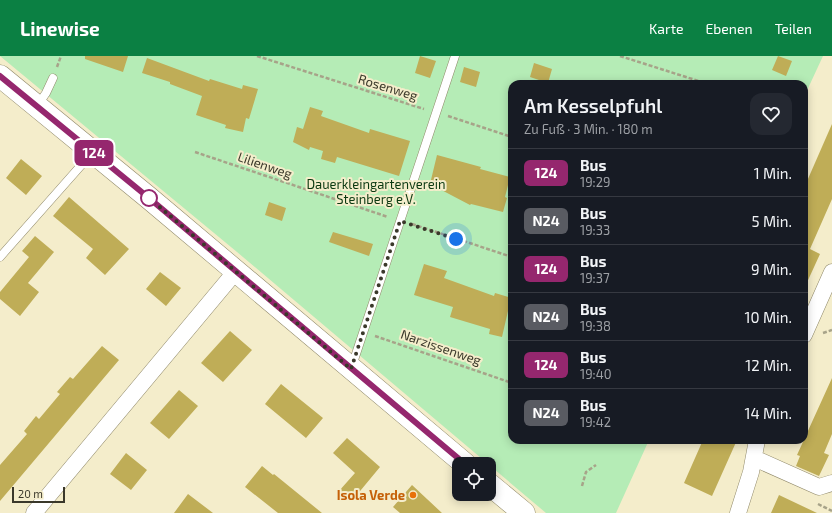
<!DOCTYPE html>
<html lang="de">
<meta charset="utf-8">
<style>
body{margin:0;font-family:"Exo 2",sans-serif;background:#242831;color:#f1f3f6;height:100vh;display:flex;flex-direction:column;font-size:15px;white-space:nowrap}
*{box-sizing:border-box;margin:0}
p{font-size:13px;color:#9ea1a6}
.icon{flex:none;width:22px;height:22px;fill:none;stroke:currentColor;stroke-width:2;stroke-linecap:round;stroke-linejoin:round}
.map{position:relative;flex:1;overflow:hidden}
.drawer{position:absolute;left:508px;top:24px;width:300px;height:364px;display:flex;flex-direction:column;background:#171b24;border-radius:12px;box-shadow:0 2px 10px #0003}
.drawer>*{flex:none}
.badge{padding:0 8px;border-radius:6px;font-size:14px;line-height:26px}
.fabs{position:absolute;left:452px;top:401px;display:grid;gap:8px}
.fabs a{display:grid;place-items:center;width:44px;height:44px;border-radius:8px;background:#171b24;box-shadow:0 2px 10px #0003;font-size:20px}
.scale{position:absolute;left:12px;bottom:10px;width:53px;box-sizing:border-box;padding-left:4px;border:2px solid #3a382a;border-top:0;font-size:11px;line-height:14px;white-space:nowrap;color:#3a382a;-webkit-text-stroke:3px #f4edcb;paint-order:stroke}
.you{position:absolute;width:20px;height:20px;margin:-10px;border:3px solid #fff;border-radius:50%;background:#1a73e8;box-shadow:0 0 0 6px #1a73e833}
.map>.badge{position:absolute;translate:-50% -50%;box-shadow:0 0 0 2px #fff}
.round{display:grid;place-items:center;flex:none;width:42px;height:42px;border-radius:12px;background:#242831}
.head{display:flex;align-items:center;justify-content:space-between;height:68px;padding:0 16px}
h1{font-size:19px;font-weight:600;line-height:30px}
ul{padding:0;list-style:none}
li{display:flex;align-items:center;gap:12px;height:48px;padding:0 16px;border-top:1px solid #363941}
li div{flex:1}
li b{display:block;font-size:15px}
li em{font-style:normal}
li .badge{min-width:44px;font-weight:700;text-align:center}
header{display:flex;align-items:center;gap:24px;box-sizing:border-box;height:56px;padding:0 20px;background:#0b8043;color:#fff}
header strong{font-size:19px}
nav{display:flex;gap:22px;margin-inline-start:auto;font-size:14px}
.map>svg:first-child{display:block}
.green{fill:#b5ecb6}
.building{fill:#bfad57}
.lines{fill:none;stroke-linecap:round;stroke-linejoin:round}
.lane-casing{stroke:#8f8869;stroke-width:9}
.street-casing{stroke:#8f8869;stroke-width:17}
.secondary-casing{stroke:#8f8869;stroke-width:23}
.path{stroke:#a7a389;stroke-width:2.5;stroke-dasharray:4 2;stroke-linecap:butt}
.lane{stroke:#fff;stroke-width:8}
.street{stroke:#fff;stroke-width:16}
.secondary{stroke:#fff;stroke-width:22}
.line-casing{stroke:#fff;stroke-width:9}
.line{stroke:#95276e;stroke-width:6}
.walk{stroke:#3a382a;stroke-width:4;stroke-dasharray:0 7.2}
.stop-dot{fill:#fff;stroke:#95276e;stroke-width:2}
.food-dot{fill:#e8710a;stroke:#f4edcb;stroke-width:1.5}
.labels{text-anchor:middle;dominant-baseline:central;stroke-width:4;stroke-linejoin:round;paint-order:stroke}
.street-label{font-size:13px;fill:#3a382a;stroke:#f4edcb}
.park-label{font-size:13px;fill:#0b3911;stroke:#f4edcb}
.food-label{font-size:13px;font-weight:bold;fill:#c56008;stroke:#f4edcb;text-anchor:end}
</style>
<header>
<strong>Linewise</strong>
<nav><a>Karte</a><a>Ebenen</a><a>Teilen</a></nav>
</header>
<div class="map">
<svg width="832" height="457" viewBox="0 0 832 457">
<rect width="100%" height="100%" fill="#f4edcb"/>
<path class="green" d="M0 0H823L804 41V28H512V384H649L616 457H546L237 196Z"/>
<path class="building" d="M85 0H128L123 16 85 3Z
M420 0 436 5 430 22 415 17Z
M778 0 792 5 786 20 772 14Z
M147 2 209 25 210 23 242 33 243 29 258 33 249 63 246 62 243 76 225 72 226 69 196 59 202 40 170 28V26L142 17Z
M534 7 552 13 548 27 530 21Z
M464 11 480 16 476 31 460 26Z
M310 51 323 55 321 60 369 77 370 73 410 85 399 120 337 101 335 107 321 103 323 95 310 91 309 94 293 86 297 71 303 73Z
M832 68V143L810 193 820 198 804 233V132Z
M437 99 481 111 480 113 510 121 505 141 507 142 503 156 471 148 470 149 430 128Z
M21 103 42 120 26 139 6 122Z
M69 141 129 193 105 219 86 202 93 193 53 160Z
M269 146 286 152 282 165 265 159Z
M333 176 373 188 369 200 329 186Z
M35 180 54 196 28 227 39 236 20 260 0 243V236L29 201 22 195Z
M424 208 447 215 444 222 494 240 495 237 512 242V257L508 255 502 281 489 278 490 273 450 261 453 251 414 239Z
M160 216 181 232 166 250 146 233Z
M230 275 252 294 223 326 201 307Z
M102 290 119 304 0 445V409L27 378 24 375 36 360 39 363 60 338 57 336 70 321 73 323Z
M832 322V378L824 397 829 399 819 420 796 410 800 400 797 399Z
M281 328 323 362 306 382 265 348Z
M179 334 198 350 169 383 150 367Z
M347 382 380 411 351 446 339 435 355 417 333 397Z
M703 384H737L712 440 684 427Z
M126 397 147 414 131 434 110 418Z
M262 410 273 419 274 418 322 457H278L245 431Z
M412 429 442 457H400L393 451Z
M188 438 213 457H174Z
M779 439 817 457H771Z"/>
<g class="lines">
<defs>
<path id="lane" d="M37 50 46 37 53 22
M0 201 92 97
M352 310 455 0"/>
<path id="street" d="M804 279 832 216
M754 402 819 431 832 427
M34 457 236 215
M738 457 751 416 757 384"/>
<path id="secondary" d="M0 20 149 142 465 408
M489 428 524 457"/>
</defs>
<use href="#lane" class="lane-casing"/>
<use href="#street" class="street-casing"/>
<use href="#secondary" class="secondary-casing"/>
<path class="path" d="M257 0 424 53
M620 0 708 28
M57 11 61 0
M448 60 512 81
M195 96 388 161
M412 168 512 201
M823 277 832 274
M375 280 512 327
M582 430 586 416 596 409
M818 448 832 455"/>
<use href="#lane" class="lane"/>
<use href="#street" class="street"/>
<use href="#secondary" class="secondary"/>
</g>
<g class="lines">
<defs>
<path id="line" d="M0 20 149 142 465 408"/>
</defs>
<use href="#line" class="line-casing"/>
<use href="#line" class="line"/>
<path class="walk" d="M149 142 351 313 400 165 456 183"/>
</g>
<circle class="stop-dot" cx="149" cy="142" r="8"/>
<circle class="food-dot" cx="413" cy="439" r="4"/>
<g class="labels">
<g class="street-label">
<text transform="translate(388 31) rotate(17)">Rosenweg</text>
<text transform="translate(265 109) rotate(19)">Lilienweg</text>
<text transform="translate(441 291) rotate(19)">Narzissenweg</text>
</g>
<g class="park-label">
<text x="376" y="128">Dauerkleingartenverein<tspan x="376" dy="15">Steinberg e.V.</tspan></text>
</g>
<g class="food-label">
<text x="405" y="439">Isola Verde</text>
</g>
</g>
</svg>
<div class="fabs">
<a><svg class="icon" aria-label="locate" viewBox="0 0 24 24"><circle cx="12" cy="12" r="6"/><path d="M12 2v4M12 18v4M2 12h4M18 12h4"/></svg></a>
</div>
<div class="scale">20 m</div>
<div class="you" style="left:456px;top:183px"></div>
<b class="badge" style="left:94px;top:97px;background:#95276e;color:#fff">124</b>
<section class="drawer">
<div class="head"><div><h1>Am Kesselpfuhl</h1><p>Zu Fuß · 3 Min. · 180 m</p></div><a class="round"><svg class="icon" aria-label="heart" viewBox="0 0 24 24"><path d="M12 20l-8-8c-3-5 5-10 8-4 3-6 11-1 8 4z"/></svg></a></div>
<ul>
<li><span class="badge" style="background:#95276e;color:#fff">124</span><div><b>Bus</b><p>19:29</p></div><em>1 Min.</em></li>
<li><span class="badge" style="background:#595b62;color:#fff">N24</span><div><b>Bus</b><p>19:33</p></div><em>5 Min.</em></li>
<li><span class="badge" style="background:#95276e;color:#fff">124</span><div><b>Bus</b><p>19:37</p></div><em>9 Min.</em></li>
<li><span class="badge" style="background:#595b62;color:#fff">N24</span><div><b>Bus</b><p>19:38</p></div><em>10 Min.</em></li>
<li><span class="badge" style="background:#95276e;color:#fff">124</span><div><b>Bus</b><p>19:40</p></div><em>12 Min.</em></li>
<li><span class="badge" style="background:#595b62;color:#fff">N24</span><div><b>Bus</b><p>19:42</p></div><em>14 Min.</em></li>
</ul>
</section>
</div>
